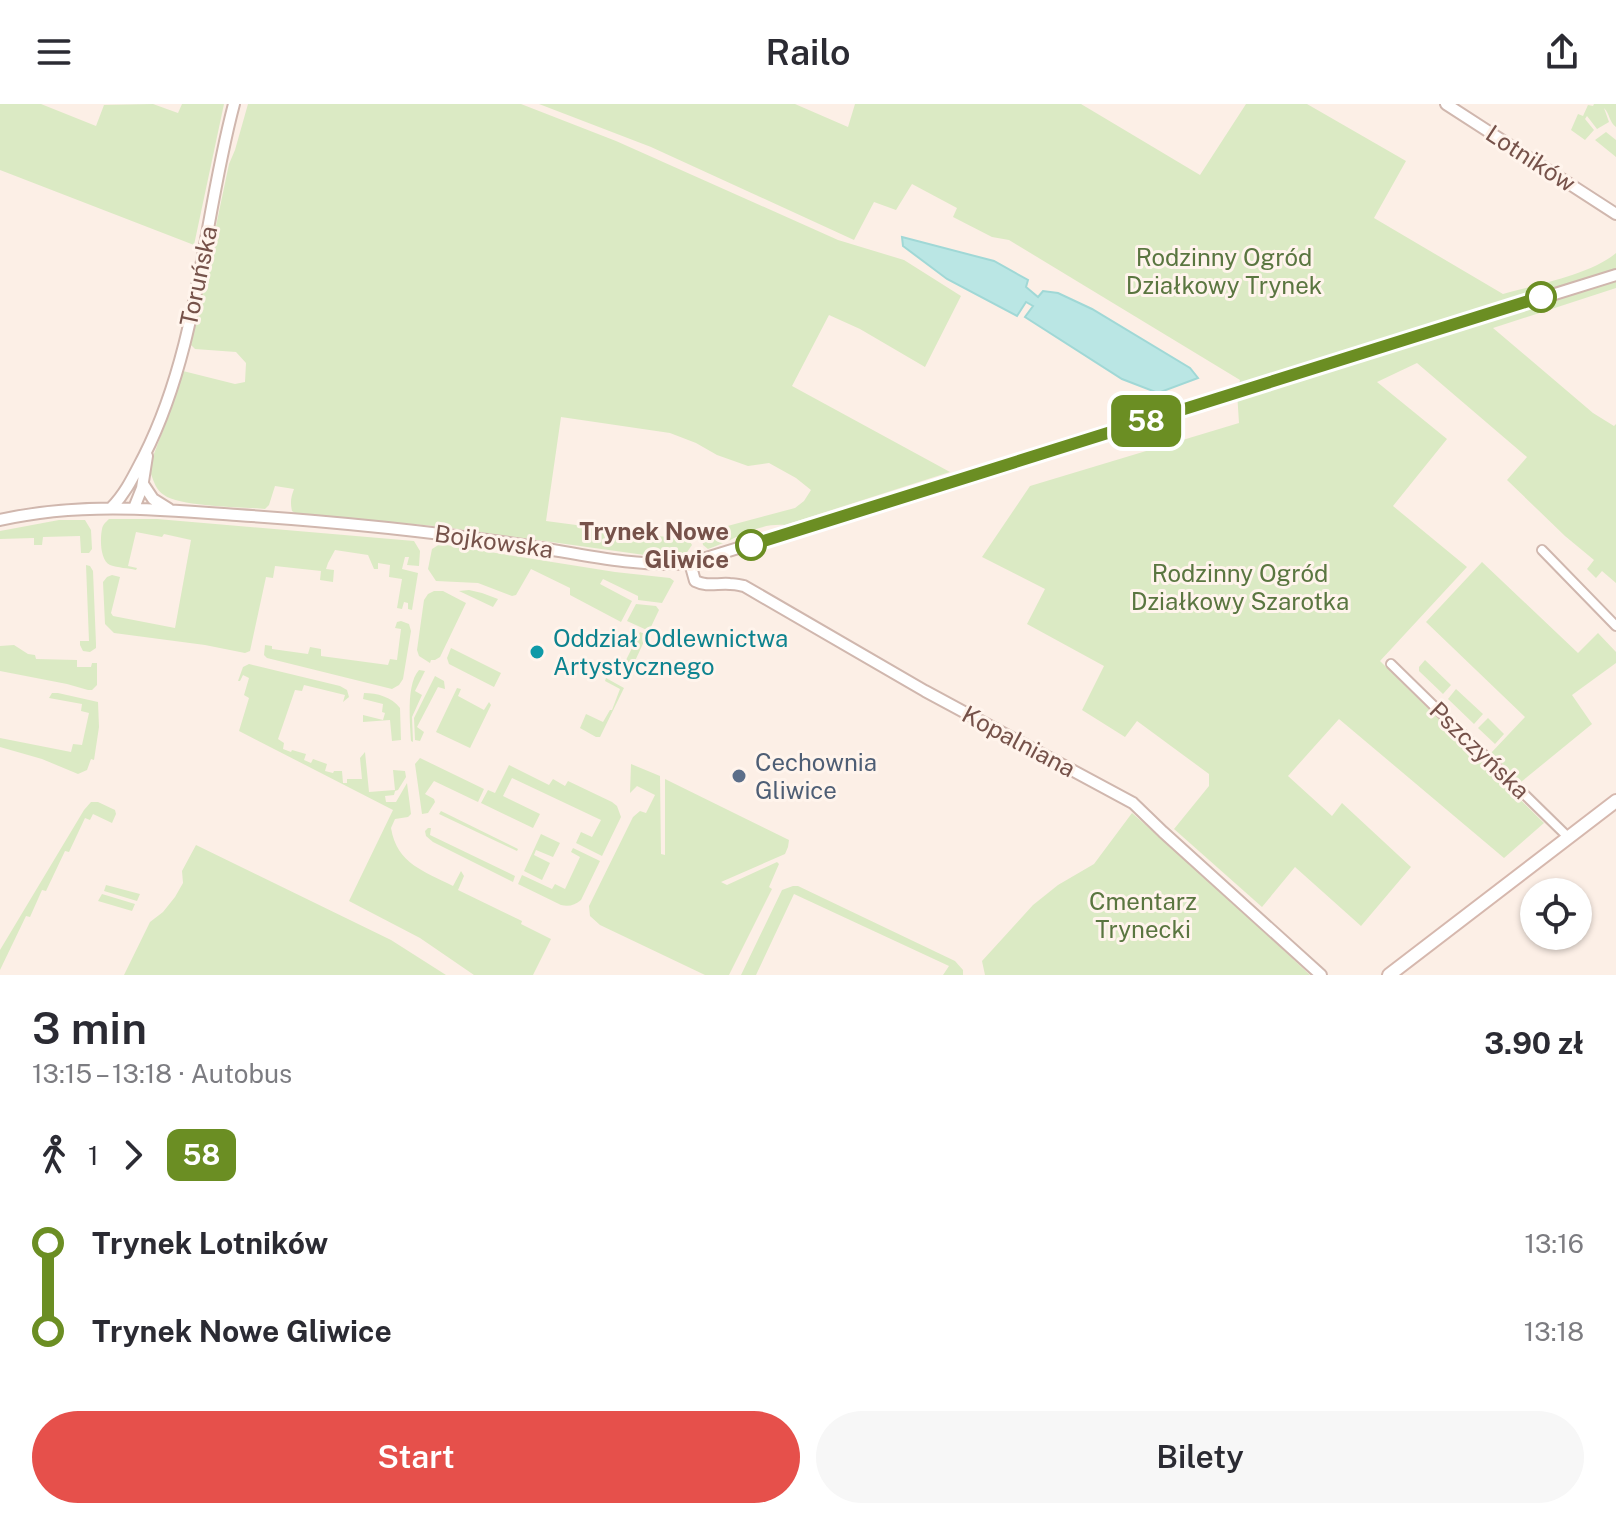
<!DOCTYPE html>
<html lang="pl">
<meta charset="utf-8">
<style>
body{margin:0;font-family:"Public Sans",sans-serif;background:#f7f7f7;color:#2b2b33;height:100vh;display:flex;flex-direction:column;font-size:30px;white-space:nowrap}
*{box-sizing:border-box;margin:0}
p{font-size:26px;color:#7c7c81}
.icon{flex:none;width:44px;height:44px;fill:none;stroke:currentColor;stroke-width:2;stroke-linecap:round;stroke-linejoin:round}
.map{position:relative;height:871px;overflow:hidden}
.panel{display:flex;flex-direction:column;background:#fff;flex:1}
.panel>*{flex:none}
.badge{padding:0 16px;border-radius:12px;font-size:28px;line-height:52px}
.tools{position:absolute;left:1520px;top:774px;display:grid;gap:16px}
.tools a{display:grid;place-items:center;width:72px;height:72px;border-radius:50%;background:#fff;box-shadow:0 2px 6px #0004;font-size:40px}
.map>.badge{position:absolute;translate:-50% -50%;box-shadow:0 0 0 4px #fff}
.legs{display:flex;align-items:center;gap:12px;height:88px;padding:0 32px;font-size:26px}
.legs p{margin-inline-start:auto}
.overview{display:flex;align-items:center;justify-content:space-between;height:136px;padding:0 32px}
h1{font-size:44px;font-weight:600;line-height:60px}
.cta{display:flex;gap:16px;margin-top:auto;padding:16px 32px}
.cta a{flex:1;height:92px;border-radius:48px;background:#e6504b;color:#fff;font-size:32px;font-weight:600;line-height:92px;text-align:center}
.cta a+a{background:#f7f7f7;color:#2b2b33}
ul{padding:0 32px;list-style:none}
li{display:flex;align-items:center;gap:28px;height:88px;font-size:30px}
li i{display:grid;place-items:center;width:12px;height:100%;margin:0 10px;background:currentColor}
li i::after{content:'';width:20px;height:20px;margin:-10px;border:6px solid;border-radius:50%;background:#fff}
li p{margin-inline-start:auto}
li:first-child i{background:linear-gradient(#0000 50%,currentColor 0)}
li:last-child i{background:linear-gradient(currentColor 50%,#0000 0)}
header{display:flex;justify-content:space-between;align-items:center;height:104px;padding:0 32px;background:#fff;font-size:36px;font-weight:600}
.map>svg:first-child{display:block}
.green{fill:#dbeac4}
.water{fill:#bae6e4;stroke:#a0d8d6;stroke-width:2}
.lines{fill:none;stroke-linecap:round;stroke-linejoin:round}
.minor-casing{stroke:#d0b7ae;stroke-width:12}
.tertiary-casing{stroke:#d0b7ae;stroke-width:14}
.secondary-casing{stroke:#d6b8ae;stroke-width:16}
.minor{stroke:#fff;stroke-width:8}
.tertiary{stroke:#fff;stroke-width:10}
.secondary{stroke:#fff;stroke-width:12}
.line-1-casing{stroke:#fff;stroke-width:18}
.line-1{stroke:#6b8e23;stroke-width:12}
.stop-1-dot{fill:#fff;stroke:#6b8e23;stroke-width:4}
.culture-dot{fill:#0f9aa8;stroke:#fff4ec;stroke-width:3}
.service-dot{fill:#5c6f8a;stroke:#fff4ec;stroke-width:3}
.labels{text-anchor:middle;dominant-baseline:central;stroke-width:6;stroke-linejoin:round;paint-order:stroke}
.street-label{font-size:24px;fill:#76524a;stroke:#fff4ec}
.park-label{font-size:24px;fill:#5a7640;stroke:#fff4ec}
.stop-label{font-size:24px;font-weight:bold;fill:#76524a;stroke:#fff4ec;text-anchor:end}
.culture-label{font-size:24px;fill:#0d838f;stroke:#fff4ec;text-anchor:start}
.service-label{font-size:24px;fill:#4e5e75;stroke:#fff4ec;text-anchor:start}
</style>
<header><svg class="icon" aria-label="menu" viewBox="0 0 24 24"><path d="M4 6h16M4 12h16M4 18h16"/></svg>Railo<svg class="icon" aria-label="share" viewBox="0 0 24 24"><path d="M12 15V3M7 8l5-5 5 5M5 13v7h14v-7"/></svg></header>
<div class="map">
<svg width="1616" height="871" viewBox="0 0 1616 871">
<rect width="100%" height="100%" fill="#fcefe6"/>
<path class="green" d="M0 0H41L96 22 104 1 153 0 178 9 182 0H224L194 141 0 66Z
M248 0H521L616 37 838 136 904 156 961 192 925 263 860 225 829 211 792 282 950 368 785 421C755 419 735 436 708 445L703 441 702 434 720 424 795 404 804 397 811 386 796 374 769 359 748 362 717 351 696 339 670 329 561 313 546 417 689 436 692 441 685 451 659 453 444 423 295 409 292 407C290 398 291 393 294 385L275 382 269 401 265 405C243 403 180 403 164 391 156 386 154 378 151 370H149L150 360 172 303 183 267 235 280 245 278 246 259 236 248 195 245 191 241 229 60 235 46Z
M539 0H795L848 23 855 0H1081L1200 71 1246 0H1307L1406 57 1374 114 1503 190C1535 181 1592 170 1616 149V184L1493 224 1593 309 1614 322 1616 320V479L1602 467 1596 474 1587 465 1594 456 1565 432 1507 376 1527 353 1417 259 1377 278 1447 335 1393 402 1467 463 1380 557 1544 719 1504 754 1339 615 1288 672 1332 712 1342 699 1411 763 1361 822 1295 763 1262 803 1174 725 1209 682V670L1137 617 1125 633 1082 606 1104 562 1027 520 1045 485 982 453 1030 382 1239 319 1237 288 1240 276 1009 136 992 133 953 113 957 104 912 80 896 106 874 98 854 136 651 43Z
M1594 0H1616V23C1609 18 1610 10 1604 4L1609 18 1597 25 1587 12 1585 15 1594 26 1585 36 1571 26 1578 10 1583 12 1588 1 1593 2Z
M1606 28 1616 36V53L1595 36Z
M109 415H157L414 437 420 447 419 462 407 461 409 453H405L402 465 418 469 412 506 408 505V499L404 498 402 505 397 504 402 475 389 473 390 461 378 459V465H374L368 451 335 446 328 459 326 465 334 466 333 478 320 476 321 467 275 462 273 474 266 473 250 547 245 549 205 541 114 529 105 520 103 478 107 473 112 471 120 473 111 509 113 512 175 524 191 436 164 430 162 433 136 428 128 462 137 464 136 466C128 464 118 464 110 461 100 456 100 435 102 425 103 420 106 418 109 415Z
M59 416H85L91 426 92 445 89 449H81L80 432 43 433 42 441H34V434L0 435V427Z
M440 440 615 468 670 474 674 477 662 499 638 496V492L603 475 600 480 632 497 621 518 570 491V484L531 465 516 491 512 492 478 479 436 477 428 465 432 445Z
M1482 458 1578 549 1598 529 1616 548V559L1572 591 1592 620 1521 678 1491 649 1525 613 1426 518Z
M86 461 90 462 93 467 96 540V544L90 548 83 547 80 541V537H89Z
M469 486 482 489 498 495 493 503 459 487Z
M434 487H443L466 499 440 553 435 556H431L430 559 419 552 417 546 424 496 428 490Z
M636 500 656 502 659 506 649 527 627 517Z
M401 517 409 520 411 527 403 575 399 581 392 585 267 554 264 551 265 541 272 542V545L308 550 310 543 321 545V552L388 561 390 555 397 556 401 525 395 524 397 518Z
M640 528 647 531 635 557 633 559 625 558Z
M14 541 28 550 35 551 36 555 77 556V563H91L92 559H97V581L92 586H88L67 580 0 567V542Z
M451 544 501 569 494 583 449 560 447 554Z
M1425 556 1451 581 1443 590 1419 567V563Z
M249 560 340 582 347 586 349 593 343 598 345 591 304 581 302 587 295 586 278 635 284 639 283 645 291 648 292 646 306 650 304 656 311 659 313 655 327 660 325 667 333 669 334 667H342L343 679H347V675H362L360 654 365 648 369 688 395 686 393 666 405 667 406 673 398 686 395 687 394 691 385 692 386 698H396L407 679 411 710 408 713 395 715 391 724C397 760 424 767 453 782L461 767 464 772 458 786 522 817 521 820 551 835 533 871H474L420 834 349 797 393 706 239 627 249 594 244 591 249 574 243 571 240 577H238L243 563Z
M419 566 425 567 415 587 422 591 412 613 413 638 411 637C410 619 406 580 419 566Z
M435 572 444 577 445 585 438 583 417 623 424 628 420 637 415 636 414 614Z
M606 574 624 584 600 633H596L580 624 586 610 603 618 610 606H612L620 585 605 577Z
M457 584 461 585 458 592 484 606 489 598 491 601 470 644 436 628Z
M1456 585 1483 610 1474 620 1448 595Z
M52 589H58L98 598 99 623 94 656 91 655 87 666 78 670 42 655 0 643V634L71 648 73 640 82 641 89 609 81 607 82 600 49 594Z
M364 589C377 589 392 593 400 604L401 636 392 637 390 616 363 618V611L383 616 385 609 382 608 383 600 363 595Z
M1488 614 1504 630 1495 640 1478 624Z
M420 654 484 685 478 698 434 677 425 690 434 695 435 698 428 709 422 710 415 660Z
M631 660 660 672 661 750 665 751V675L789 736 788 743 785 750 721 778 727 781 777 758 779 760 769 783 772 785 729 871H705L600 821 590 812 589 802 633 713 640 707 646 709 655 691 637 682 630 689Z
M509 661 549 681 553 675 565 682 568 677 612 698 617 702 621 713 602 752 576 739 581 728 592 733 601 716 512 674 503 692 540 710 533 724 481 699 488 686 495 689Z
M91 698H98L115 706 116 710 112 719 93 710 90 716 85 714 69 748 65 747 46 787 42 786 30 813 26 812 0 866V846L84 706Z
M441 707 518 745 517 747 439 710Z
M1132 709 1213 780 1310 871H985L982 857 1033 801 1058 781 1094 760Z
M428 724H431L430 731 515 772 513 778 433 738 426 732 425 727Z
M541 730 560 739 553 753 536 746 534 751 550 759 542 776 524 767Z
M196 741 391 836 446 871H124L150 818 163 808 175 793 183 779 182 767Z
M573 744 600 757 581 796C575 801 569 803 561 801L518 780 522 771 552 785 555 780 565 785 580 753 571 748Z
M106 781 140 790 137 797 104 787Z
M793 782H798L955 857 963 866V871H943L949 862 794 790 756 871H741L782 786Z
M102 790 135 800 132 807 98 797Z"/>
<path class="water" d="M902 133 994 157 1028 176 1026 183 1038 193 1043 187 1058 189 1092 205 1190 264 1198 274 1158 289 1122 275 1025 213 1033 202 1026 198 1017 212 947 175 903 142Z"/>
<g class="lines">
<defs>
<path id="minor" d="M1542 446 1616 522
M1391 560 1568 733"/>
<path id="tertiary" d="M1446 0 1616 110
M143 380 153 395 169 405
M111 404C126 389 134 371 144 352 199 243 203 116 234 0
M134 404 142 384 147 352
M0 416C78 398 157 405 237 411 328 417 419 426 509 439 569 447 629 464 690 459L1616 171
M690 459 695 477C707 483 717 479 730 480 735 480 739 481 744 482L925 587 1133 699 1163 728 1321 871"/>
<path id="secondary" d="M1389 871 1616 697"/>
</defs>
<use href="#minor" class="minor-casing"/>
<use href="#tertiary" class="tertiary-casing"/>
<use href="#secondary" class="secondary-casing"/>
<use href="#minor" class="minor"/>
<use href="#tertiary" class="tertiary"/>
<use href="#secondary" class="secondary"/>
</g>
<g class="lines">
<defs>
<path id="line-1" d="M751 441 1541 193"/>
</defs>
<use href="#line-1" class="line-1-casing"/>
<use href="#line-1" class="line-1"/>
</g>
<g class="stop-1-dot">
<circle cx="1541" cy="193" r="14"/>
<circle cx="751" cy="441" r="14"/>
</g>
<circle class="culture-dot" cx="537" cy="548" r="8"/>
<circle class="service-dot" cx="739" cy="672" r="8"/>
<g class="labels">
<g class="street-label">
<text transform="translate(1531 54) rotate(33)">Lotników</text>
<text transform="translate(198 172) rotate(-78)">Toruńska</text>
<text transform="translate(494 437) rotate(8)">Bojkowska</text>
<text transform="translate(1019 637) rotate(28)">Kopalniana</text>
<text transform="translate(1480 646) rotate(44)">Pszczyńska</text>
</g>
<g class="park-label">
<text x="1224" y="153">Rodzinny Ogród<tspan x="1224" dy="28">Działkowy Trynek</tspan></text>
<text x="1240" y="469">Rodzinny Ogród<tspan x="1240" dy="28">Działkowy Szarotka</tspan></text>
<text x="1143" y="797">Cmentarz<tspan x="1143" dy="28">Trynecki</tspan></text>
</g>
<g class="stop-label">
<text x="729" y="427">Trynek Nowe<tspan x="729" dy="28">Gliwice</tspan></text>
</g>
<g class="culture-label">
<text x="553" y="534">Oddział Odlewnictwa<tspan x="553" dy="28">Artystycznego</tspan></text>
</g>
<g class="service-label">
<text x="755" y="658">Cechownia<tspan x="755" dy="28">Gliwice</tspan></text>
</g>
</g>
</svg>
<div class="tools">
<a><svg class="icon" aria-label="locate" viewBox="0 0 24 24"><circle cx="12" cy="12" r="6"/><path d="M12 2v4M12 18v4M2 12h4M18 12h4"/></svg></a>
</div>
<b class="badge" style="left:1146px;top:317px;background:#6b8e23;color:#fff">58</b>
</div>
<section class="panel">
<div class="overview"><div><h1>3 min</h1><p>13:15 – 13:18 · Autobus</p></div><b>3.90 zł</b></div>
<div class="legs"><svg class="icon" aria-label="walk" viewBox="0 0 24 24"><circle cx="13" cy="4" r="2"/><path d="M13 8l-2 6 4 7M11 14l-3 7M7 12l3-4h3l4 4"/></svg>1<svg class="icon" aria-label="forward" viewBox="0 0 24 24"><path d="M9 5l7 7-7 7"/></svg><b class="badge" style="background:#6b8e23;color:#fff">58</b></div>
<ul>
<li><i style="color:#6b8e23"></i><b>Trynek Lotników</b><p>13:16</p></li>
<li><i style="color:#6b8e23"></i><b>Trynek Nowe Gliwice</b><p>13:18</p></li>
</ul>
<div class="cta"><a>Start</a><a>Bilety</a></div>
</section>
